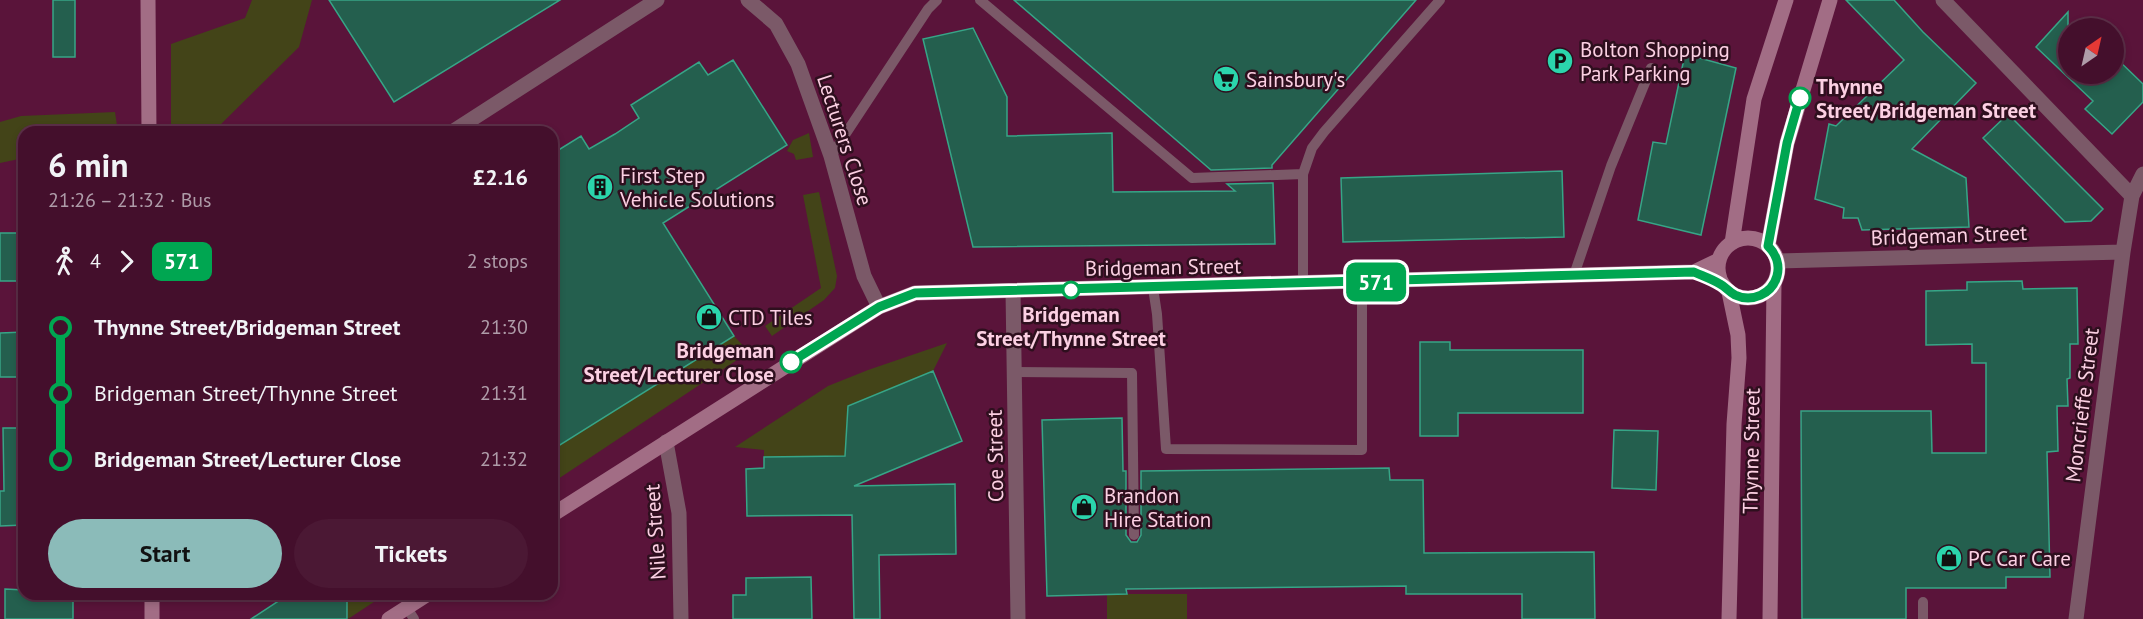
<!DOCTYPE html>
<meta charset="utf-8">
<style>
body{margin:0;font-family:"PT Sans",sans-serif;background:#4b1834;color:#f1f3f6;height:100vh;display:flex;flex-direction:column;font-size:22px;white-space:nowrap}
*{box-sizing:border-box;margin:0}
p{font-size:20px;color:#af9ca9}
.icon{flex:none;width:33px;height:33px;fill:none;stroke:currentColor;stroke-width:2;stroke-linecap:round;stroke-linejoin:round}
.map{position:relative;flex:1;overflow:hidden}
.details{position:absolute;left:18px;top:126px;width:540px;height:474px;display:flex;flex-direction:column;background:#440f2c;border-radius:18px;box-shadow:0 3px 9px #0003,0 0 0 2px #5c2f48}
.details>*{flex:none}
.badge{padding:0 12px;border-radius:9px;font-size:21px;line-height:39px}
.needle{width:39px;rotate:34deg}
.buttons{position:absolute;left:2058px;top:18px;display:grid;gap:12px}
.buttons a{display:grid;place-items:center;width:66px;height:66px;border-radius:50%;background:#440f2c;box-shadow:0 3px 9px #0003,0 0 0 2px #5c2f48;font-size:30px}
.map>.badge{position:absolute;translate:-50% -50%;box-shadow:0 0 0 3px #fff}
.legs{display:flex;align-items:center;gap:9px;height:66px;padding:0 30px;font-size:20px}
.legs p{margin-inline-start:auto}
.head{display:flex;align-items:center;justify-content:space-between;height:102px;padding:0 30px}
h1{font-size:33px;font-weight:600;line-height:45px}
.button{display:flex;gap:12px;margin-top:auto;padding:12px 30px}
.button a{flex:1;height:69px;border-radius:36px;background:#8bbbb9;color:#111;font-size:24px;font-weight:600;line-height:69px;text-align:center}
.button a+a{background:#4b1834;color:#f1f3f6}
ul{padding:0 30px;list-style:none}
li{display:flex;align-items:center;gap:21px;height:66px;font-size:22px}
li i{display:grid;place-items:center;width:9px;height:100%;margin:0 8px;background:currentColor}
li i::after{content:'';width:15px;height:15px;margin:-8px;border:4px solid;border-radius:50%;background:#440f2c}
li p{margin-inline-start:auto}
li:first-child i{background:linear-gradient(#0000 50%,currentColor 0)}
li:last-child i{background:linear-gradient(currentColor 50%,#0000 0)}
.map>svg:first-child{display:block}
.green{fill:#434418}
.building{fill:#245f4e;stroke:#37a587;stroke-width:1.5}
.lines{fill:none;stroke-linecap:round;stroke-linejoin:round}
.lane{stroke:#7b5968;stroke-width:10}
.street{stroke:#7b5968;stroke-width:15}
.secondary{stroke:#a26d85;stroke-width:15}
.line-1-casing{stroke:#fff;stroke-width:14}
.line-1{stroke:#00a651;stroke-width:9}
.stop-1-dot{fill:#fff;stroke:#00a651;stroke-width:3}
.labels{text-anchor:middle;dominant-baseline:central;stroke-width:5;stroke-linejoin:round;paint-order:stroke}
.poi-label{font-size:21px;fill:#fcd0e3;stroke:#2e0f1e;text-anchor:start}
.stop-label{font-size:21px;font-weight:bold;fill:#fcd0e3;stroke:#2e0f1e;text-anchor:start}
.street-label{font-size:21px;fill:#fcd0e3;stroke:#2e0f1e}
</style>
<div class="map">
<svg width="2143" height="619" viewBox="0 0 2143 619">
<rect width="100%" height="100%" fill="#5a143a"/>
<path class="green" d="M252 0H312L299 47 213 132H171V44L245 18Z
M115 112 118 132H24V158L0 163V122L21 116Z
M809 133 813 157 796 160 794 154 787 151 793 140Z
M819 192 837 276 835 288 824 300 772 336 765 326 821 288 803 195Z
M734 336 749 352 552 483V450Z
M947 343 933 371 848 406 846 456 764 457V450L735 447 828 386 868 370Z
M347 594H386L348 619Z
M1107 594H1187V619H1107Z"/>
<path class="building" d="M53 0H75V57H53Z
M329 0H560L394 102Z
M1014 0H1416L1272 165V168L1211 170Z
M1846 0H1894L1923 32 1976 83 1912 149 1966 178 1969 227 1862 230 1858 218H1843L1844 208 1815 199 1829 124 1836 126 1904 60Z
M2068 12V74H2114V56L2143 84V102L2112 134 2085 109 2093 101 2036 47Z
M973 28 1007 97V136L1112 133 1113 192 1235 191 1227 184 1273 183 1275 244 973 247 923 39Z
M1685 54 1736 68 1701 235 1638 220 1653 142 1666 144Z
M733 60 787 145 663 223 734 336 552 450V154L581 136 589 149 615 134 639 118 631 105 699 62 708 75Z
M2008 114 2103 209 2091 221 2065 222 1983 138Z
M1562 171 1564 237 1343 242 1341 178Z
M0 233H24V281H0Z
M2022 281 2023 289 2077 288 2078 344H2070V378L2067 379 2068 406H2057L2058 451 2047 452 2050 577H2006V588H1906V619H1802L1801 411H1931L1932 453H1986V363H1972V344L1926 345V291L1967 290V282Z
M24 332V377H0V333Z
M1420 342H1450V350H1583V413H1458V436H1420Z
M933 371 962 441 854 486 955 484 956 554 879 555 880 619H854L852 515 747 516 746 469 764 468V457L845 456 848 406Z
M1122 418 1123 471H1126V535L1131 542H1137L1141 535V471L1389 468 1390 480H1423L1424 553 1594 552 1595 619H1522V594H1406V586L1126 589 1127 594 1047 596 1042 420Z
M3 428H24V525L0 526V491H4Z
M1614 430 1658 431 1656 490 1612 488Z
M811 577 812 619H733V595H746V578Z
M5 589 24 590V594H73V619H5Z
M289 594H347V619H251Z"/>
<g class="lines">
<path class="lane" d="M980 0 1192 178 1303 174
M831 156 928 9 937 0
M1574 275 1611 166 1651 68
M1303 284V174L1312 148 1324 132 1440 0
M1153 288 1157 314 1166 449 1362 450V282
M1014 372 1132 373 1134 535
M1923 602V619
M407 608 414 619"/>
<path class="street" d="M748 0 776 24 798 64 831 156 864 276 879 307
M1943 0 2132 196
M452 132 657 0
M1777 261 2123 252
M1013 291 1018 619
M666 442 679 513 681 619
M2076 619 2123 252 2132 196 2143 174"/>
<path class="secondary" d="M148 0 149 132
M1718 268a30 30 0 1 1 60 0a30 30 0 1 1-60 0Z
M1732 243 1754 99 1786 0
M1768 246 1787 143 1830 0
M552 515 879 307 915 293 1694 272 1719 260
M152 594V619
M389 619 428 594
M1729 619 1734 424 1739 358 1738 335 1729 292
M1770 619 1774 283"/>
</g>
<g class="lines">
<defs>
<path id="line-1" d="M791 362 879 307 915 293 1694 272C1703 276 1712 279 1720 284 1726 287 1729 292 1735 295 1752 303 1772 294 1777 276 1780 265 1776 254 1768 246L1787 143 1800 98"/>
</defs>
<use href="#line-1" class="line-1-casing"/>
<use href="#line-1" class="line-1"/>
</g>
<defs>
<symbol id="parking-disc" viewBox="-11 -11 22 22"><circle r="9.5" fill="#2bd5ac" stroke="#2e0f1e"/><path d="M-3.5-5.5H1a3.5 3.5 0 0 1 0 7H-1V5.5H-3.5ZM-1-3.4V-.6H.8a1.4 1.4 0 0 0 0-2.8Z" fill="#111"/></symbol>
<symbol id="supermarket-disc" viewBox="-11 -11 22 22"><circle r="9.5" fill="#2bd5ac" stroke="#2e0f1e"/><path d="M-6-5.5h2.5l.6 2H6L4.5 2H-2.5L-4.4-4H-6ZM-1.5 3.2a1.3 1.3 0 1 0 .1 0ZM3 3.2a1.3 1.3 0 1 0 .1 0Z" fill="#111"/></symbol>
<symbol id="building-disc" viewBox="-11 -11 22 22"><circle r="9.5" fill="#2bd5ac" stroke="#2e0f1e"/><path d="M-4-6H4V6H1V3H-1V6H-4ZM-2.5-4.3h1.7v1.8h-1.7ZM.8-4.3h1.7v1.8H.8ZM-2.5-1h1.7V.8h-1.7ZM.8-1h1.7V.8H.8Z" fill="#111"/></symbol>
<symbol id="shop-disc" viewBox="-11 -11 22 22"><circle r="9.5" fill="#2bd5ac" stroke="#2e0f1e"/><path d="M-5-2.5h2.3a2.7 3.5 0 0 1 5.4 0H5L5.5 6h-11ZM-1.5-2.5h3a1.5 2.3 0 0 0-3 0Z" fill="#111"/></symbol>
</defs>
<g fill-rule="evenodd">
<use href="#parking-disc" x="1545" y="46" width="30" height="30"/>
<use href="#supermarket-disc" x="1211" y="64" width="30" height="30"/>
<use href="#building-disc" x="585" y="172" width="30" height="30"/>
<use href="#shop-disc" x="694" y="302" width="30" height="30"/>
<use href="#shop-disc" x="1069" y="492" width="30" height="30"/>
<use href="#shop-disc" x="1934" y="543" width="30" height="30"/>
</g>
<g class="stop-1-dot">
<circle cx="1800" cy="98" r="10"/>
<circle cx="1071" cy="290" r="8"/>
<circle cx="791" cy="362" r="10"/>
</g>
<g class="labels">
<g class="poi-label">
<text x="1580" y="49">Bolton Shopping<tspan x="1580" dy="24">Park Parking</tspan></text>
<text x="1246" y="79">Sainsbury's</text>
<text x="620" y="175">First Step<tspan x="620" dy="24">Vehicle Solutions</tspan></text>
<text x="728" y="317">CTD Tiles</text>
<text x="1104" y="495">Brandon<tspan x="1104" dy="24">Hire Station</tspan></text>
<text x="1968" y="558">PC Car Care</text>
</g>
<g class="stop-label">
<text x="1816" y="86">Thynne<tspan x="1816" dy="24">Street/Bridgeman Street</tspan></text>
<text x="1071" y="314" text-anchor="middle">Bridgeman<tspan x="1071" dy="24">Street/Thynne Street</tspan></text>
<text x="774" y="350" text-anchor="end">Bridgeman<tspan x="774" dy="24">Street/Lecturer Close</tspan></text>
</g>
<g class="street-label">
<text transform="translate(845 140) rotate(72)">Lecturers Close</text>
<text transform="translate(1949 235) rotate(-2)">Bridgeman Street</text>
<text transform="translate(1163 267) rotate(-1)">Bridgeman Street</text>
<text transform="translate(2082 405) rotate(-83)">Moncrieffe Street</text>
<text transform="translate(1751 451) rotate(-89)">Thynne Street</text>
<text transform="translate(995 456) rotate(-91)">Coe Street</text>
<text transform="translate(655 532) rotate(-94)">Nile Street</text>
</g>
</g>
</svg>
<div class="buttons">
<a><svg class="needle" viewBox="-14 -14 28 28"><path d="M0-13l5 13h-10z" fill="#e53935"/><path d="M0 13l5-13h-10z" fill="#af9ca9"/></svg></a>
</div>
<b class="badge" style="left:1376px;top:282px;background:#00a651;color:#fff">571</b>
<section class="details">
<div class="head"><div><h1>6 min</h1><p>21:26 – 21:32 · Bus</p></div><b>£2.16</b></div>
<div class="legs"><svg class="icon" aria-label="walk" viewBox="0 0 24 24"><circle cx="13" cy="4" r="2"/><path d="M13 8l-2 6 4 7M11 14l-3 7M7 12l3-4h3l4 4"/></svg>4<svg class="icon" aria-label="forward" viewBox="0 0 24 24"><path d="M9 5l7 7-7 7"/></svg><b class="badge" style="background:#00a651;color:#fff">571</b><p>2 stops</p></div>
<ul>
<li><i style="color:#00a651"></i><b>Thynne Street/Bridgeman Street</b><p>21:30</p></li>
<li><i style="color:#00a651"></i><span>Bridgeman Street/Thynne Street</span><p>21:31</p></li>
<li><i style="color:#00a651"></i><b>Bridgeman Street/Lecturer Close</b><p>21:32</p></li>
</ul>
<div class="button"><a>Start</a><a>Tickets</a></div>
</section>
</div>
